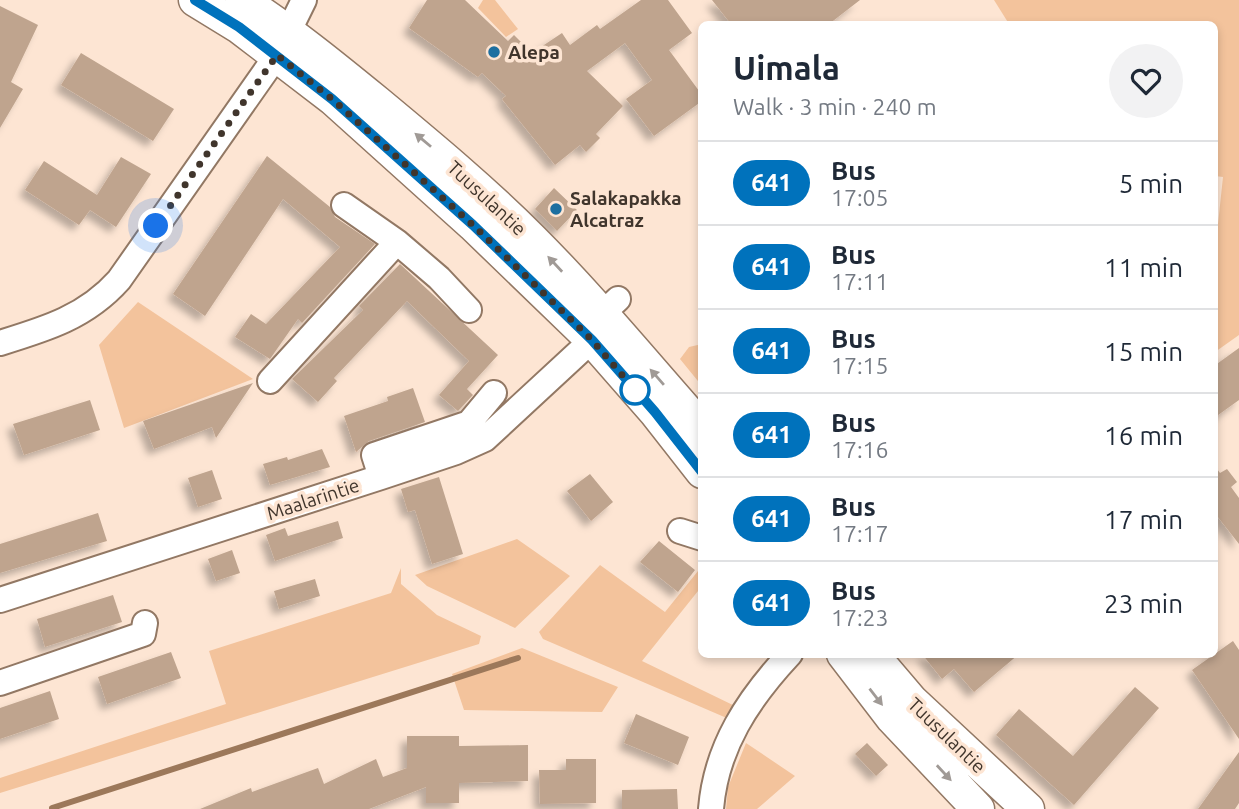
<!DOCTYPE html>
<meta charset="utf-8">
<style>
body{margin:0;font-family:Ubuntu,sans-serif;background:#f2f2f3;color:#1f2937;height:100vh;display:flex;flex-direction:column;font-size:26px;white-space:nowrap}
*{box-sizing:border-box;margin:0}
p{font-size:23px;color:#747a83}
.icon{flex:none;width:38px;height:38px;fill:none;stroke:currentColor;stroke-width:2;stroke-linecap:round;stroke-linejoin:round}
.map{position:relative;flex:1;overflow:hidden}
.drawer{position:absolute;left:698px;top:21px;width:520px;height:637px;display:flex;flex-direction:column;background:#fff;border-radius:10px;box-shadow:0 4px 10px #0003}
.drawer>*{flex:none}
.badge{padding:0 14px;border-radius:23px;font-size:24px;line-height:46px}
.you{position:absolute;width:35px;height:35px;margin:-18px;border:5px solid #fff;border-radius:50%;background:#1a73e8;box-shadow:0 0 0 10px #1a73e833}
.map>.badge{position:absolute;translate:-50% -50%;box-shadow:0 0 0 4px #fff}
.round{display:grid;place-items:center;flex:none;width:74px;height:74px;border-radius:37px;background:#f2f2f3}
.overview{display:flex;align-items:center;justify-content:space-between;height:119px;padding:0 35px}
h1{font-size:33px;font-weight:600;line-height:52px}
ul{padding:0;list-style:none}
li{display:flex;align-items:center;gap:21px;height:84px;padding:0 35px;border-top:2px solid #e0e1e3}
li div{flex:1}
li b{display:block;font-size:26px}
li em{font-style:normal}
li .badge{min-width:77px;font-weight:700;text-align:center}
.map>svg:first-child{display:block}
.green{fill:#f3c39c}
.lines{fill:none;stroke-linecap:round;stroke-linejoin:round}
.stream{stroke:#9c785a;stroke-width:6}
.building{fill:#bfa48e;filter:url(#shadow)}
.minor-casing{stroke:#927864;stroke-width:28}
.major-casing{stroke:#927864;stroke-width:35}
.minor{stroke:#fff;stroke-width:24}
.major{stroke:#fff;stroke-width:32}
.oneway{fill:#a09a96}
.line-casing{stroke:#fff;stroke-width:16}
.line{stroke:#0072bc;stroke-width:10}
.walk{stroke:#40352c;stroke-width:7;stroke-dasharray:0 12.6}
.poi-dot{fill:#1d6fa0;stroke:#fde5d3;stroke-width:2.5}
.stop-dot{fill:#fff;stroke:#0072bc;stroke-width:3.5}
.labels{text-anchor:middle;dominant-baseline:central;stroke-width:7;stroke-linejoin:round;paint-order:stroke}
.poi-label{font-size:19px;font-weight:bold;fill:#40352c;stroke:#fde5d3;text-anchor:start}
.street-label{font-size:19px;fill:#40352c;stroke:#fde5d3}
</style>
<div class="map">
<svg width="1239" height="809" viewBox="0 0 1239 809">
<defs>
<filter id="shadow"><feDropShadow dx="-6" dy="6" stdDeviation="3.5" flood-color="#0004"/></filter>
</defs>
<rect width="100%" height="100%" fill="#fde5d3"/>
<path class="green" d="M483 0H495L518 29 506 37 478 8Z
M994 0H1239V335L1215 352 1214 224H1218L1223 177 1215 176 1214 24H1009Z
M138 302 253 379 124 428 99 345Z
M702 344V386L680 359 689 347Z
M517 539 570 576 515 628 427 586 415 575Z
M600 565 665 612 702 566V586L642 661 737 707 729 719 543 639 539 632Z
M401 568V584L437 615 481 636 479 644 0 793V778L226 704 209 651 391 593Z
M522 648 618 687 602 712 464 710 452 674Z
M746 743 795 776 757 809H726L728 787Z"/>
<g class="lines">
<path class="stream" d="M52 808 518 658"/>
</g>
<path class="building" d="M427 0H465L508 41 514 35 532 53 562 33 570 45 597 25 600 29 641 0H668L692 33 669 50 702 95V101L654 136 626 99 652 80 625 43 587 71 623 106 596 134 600 138 586 152 580 145 555 165 502 99 506 96 482 73 478 77 409 28Z
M712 0H860L829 24H731Z
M0 6 38 25 11 82 23 89 0 128Z
M81 53 174 109 153 141 61 85Z
M267 156 330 207 335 217 375 244 302 323 298 319 270 359 235 337 251 314 266 324 340 247 283 199 205 316 173 294Z
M121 157 151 174 116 227 90 210 79 225 25 190 44 161 97 195Z
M554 188 577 210 557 231 535 209Z
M400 264 498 355 467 389 473 395 458 411 439 395 469 361 407 301 334 378 337 381 318 402 292 379 363 310 359 306Z
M1239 348V400L1214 418V366Z
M253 383 216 438 212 427 154 449 143 421Z
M413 388 425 422 369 441 356 452 344 416 388 401 387 397Z
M90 400 100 430 24 455 13 424Z
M322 449 330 467 270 485 263 464 287 457 288 460Z
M1214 465 1220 473 1227 469 1237 482 1231 487 1239 498V544L1214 512Z
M212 470 222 499 198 507 188 478Z
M590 474 613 502 591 521 567 491Z
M439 477 463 554 432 564 415 510 408 512 401 489Z
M98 513 107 541 0 573V544Z
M338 521 343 538 275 561 266 535 285 528 288 536Z
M659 541 695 570 678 592 640 562Z
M232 550 240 573 216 581 208 559Z
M315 579 320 596 279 609 274 591Z
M113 595 122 622 45 647 37 619Z
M1233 641 1239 650V739L1192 670Z
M171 652 181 678 107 704 98 677Z
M922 654H1019L974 692 954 669 942 679Z
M1135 687 1159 708 1074 805 996 735 1019 709 1073 756Z
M50 691 59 719 0 739V708Z
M636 714 689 737 678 765 624 743Z
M407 736H459V746L528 745V781L459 783V803H426V787L369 809H200L251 788 252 792 318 768 324 784 376 759 383 777 407 768Z
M867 743 888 765 876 776 855 754Z
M1239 752V803L1235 809H1198Z
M566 759H596V803L540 804 539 770H566Z
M677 789 678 809H622V790Z"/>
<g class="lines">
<defs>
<path id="minor" d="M397 242 439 278 469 310
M0 343C46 329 86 317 119 280L277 55 304 0
M270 381 397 242 344 205
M381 477 374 455 469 423 494 393
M680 531 702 538
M0 600 381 477 456 452 485 439 592 340 602 314 618 299
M0 683 143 634 145 623
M711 809C716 747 748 699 790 654"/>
<path id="major" d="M195 0 239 27 333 99 473 225 592 340 655 412 702 472
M242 0C290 31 333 66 377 102 430 146 483 190 532 239 592 299 646 365 702 428
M843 654 892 718 978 809
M872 654 912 701 1028 809"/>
</defs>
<use href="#minor" class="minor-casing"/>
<use href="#major" class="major-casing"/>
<use href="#minor" class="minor"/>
<use href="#major" class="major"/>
</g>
<defs><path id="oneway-solid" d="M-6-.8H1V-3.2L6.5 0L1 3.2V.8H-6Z" transform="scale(1.75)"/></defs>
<g class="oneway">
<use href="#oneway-solid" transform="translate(423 140) rotate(-140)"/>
<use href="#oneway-solid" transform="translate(555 264) rotate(-133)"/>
<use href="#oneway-solid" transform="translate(657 377) rotate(-131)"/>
<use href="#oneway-solid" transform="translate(876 697) rotate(52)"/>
<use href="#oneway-solid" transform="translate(944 773) rotate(47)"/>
</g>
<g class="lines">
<defs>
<path id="line" d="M195 0 239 27 332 99 473 225 592 340 655 412 702 472"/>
</defs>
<use href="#line" class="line-casing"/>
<use href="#line" class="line"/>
<path class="walk" d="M156 226 277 55 332 99 473 225 592 340 635 390"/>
</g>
<g class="poi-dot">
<circle cx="494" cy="52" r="7"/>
<circle cx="556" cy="209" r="7"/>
</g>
<circle class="stop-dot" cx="635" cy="390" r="14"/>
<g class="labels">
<g class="poi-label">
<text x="508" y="52">Alepa</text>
<text x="570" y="198">Salakapakka<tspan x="570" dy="22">Alcatraz</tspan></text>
</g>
<g class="street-label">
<text transform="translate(487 198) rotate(43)">Tuusulantie</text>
<text transform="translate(313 499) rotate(-18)">Maalarintie</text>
<text transform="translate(947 735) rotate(44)">Tuusulantie</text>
</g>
</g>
</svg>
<div class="you" style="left:156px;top:226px"></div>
<section class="drawer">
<div class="overview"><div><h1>Uimala</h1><p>Walk · 3 min · 240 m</p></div><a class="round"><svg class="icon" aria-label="heart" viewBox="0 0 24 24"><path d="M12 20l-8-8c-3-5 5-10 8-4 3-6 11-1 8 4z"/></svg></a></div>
<ul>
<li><span class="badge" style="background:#0072bc;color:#fff">641</span><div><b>Bus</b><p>17:05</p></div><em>5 min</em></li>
<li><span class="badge" style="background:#0072bc;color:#fff">641</span><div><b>Bus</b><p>17:11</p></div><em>11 min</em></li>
<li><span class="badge" style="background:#0072bc;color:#fff">641</span><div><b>Bus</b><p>17:15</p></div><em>15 min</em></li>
<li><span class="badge" style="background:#0072bc;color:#fff">641</span><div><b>Bus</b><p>17:16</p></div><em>16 min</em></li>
<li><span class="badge" style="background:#0072bc;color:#fff">641</span><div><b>Bus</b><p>17:17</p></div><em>17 min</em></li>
<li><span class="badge" style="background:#0072bc;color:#fff">641</span><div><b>Bus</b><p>17:23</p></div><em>23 min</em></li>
</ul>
</section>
</div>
